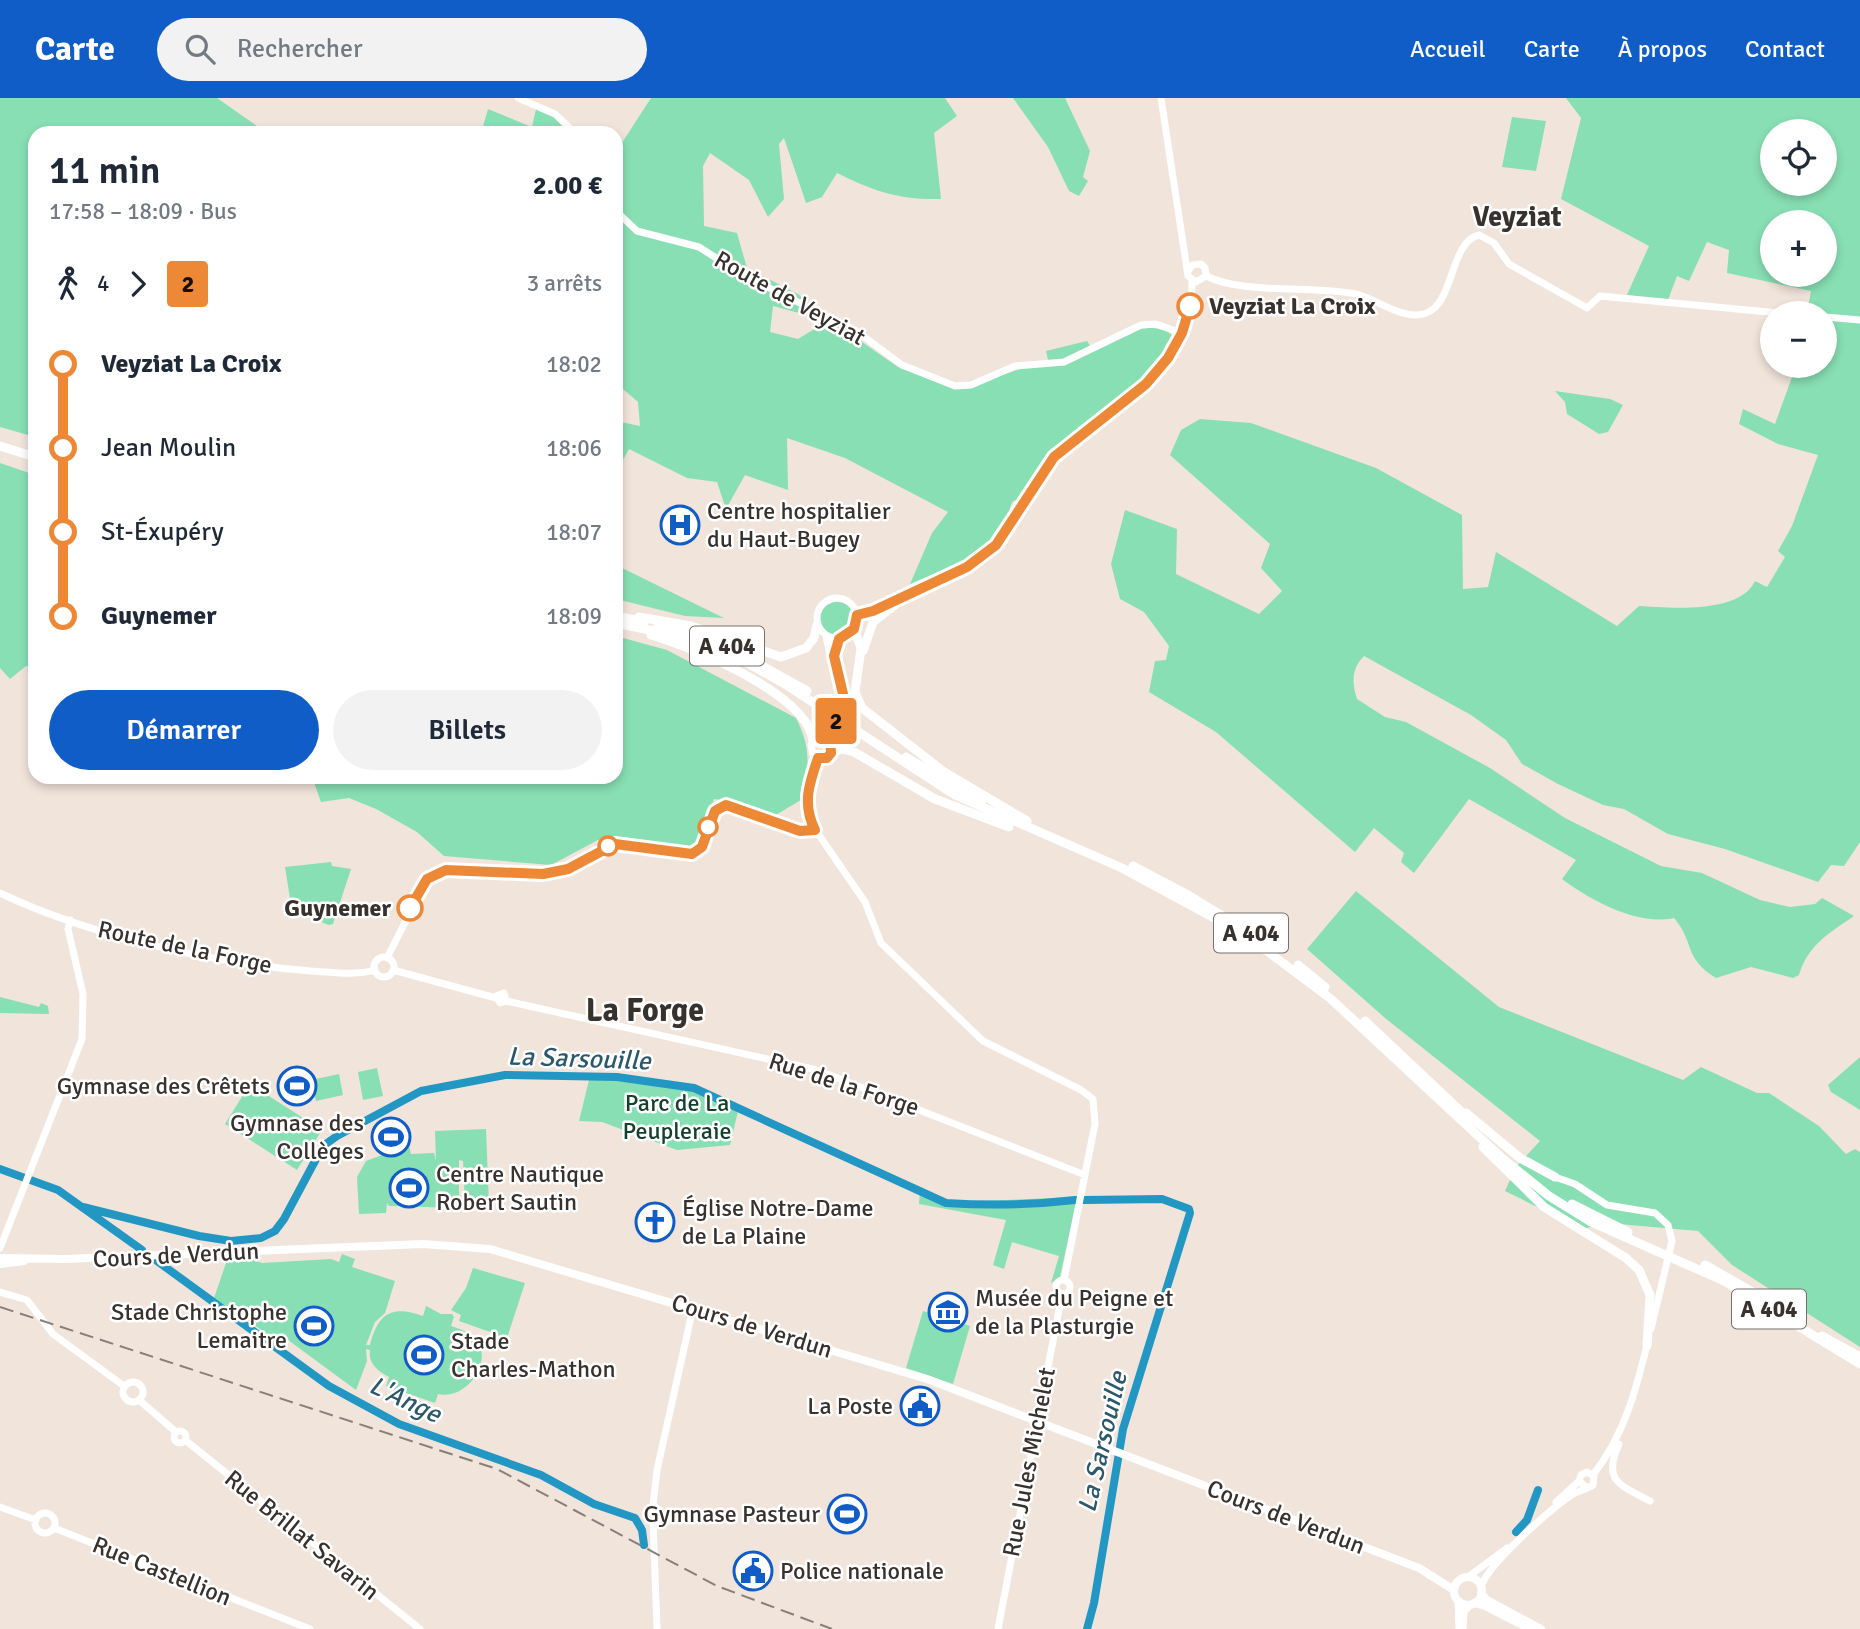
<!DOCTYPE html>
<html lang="fr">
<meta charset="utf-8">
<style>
body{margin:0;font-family:Signika,sans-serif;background:#f2f2f3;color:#1f2937;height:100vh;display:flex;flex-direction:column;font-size:26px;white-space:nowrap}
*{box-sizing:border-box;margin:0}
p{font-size:23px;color:#747a83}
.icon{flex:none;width:38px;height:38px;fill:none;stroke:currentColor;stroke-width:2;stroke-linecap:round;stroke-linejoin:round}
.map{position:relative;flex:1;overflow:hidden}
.sheet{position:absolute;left:28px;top:28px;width:595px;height:658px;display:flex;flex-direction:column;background:#fff;border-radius:21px;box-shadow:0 4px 10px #0003}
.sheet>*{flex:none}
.badge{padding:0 14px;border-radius:5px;font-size:24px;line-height:46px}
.tools{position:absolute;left:1760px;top:21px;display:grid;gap:14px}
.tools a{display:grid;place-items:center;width:77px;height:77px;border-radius:50%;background:#fff;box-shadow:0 4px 10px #0003;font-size:35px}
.map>.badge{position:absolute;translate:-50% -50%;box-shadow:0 0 0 4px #fff}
.legs{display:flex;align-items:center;gap:10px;height:77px;padding:0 21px;font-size:23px}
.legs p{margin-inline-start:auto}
.head{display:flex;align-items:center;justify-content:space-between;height:119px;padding:0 21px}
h1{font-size:38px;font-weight:600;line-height:52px}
.action{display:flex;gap:14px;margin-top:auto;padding:14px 21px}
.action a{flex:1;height:80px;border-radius:42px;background:#115dc7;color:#fff;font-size:28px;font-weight:600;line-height:80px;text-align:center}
.action a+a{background:#f2f2f3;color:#1f2937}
ul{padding:0 21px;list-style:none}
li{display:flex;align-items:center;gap:24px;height:84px;font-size:26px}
li i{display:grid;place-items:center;width:10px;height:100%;margin:0 9px;background:currentColor}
li i::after{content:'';width:18px;height:18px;margin:-9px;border:5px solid;border-radius:50%;background:#fff}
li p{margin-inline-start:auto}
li:first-child i{background:linear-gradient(#0000 50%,currentColor 0)}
li:last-child i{background:linear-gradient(currentColor 50%,#0000 0)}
header{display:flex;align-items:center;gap:42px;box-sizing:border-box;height:98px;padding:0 35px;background:#115dc7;color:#fff}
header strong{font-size:33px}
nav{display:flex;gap:38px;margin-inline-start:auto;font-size:24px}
.search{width:490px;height:63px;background:#f2f2f3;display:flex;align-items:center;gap:18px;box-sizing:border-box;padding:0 24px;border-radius:38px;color:#747a83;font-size:26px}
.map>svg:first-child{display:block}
.green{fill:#88dfb4;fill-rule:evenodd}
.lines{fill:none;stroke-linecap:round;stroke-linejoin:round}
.river{stroke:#2397c4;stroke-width:8}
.secondary{stroke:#fff;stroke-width:7}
.primary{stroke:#fff;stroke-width:8}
.highway{stroke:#fff;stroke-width:9}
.rail{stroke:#887f79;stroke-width:2;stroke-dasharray:14 7;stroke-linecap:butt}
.line-1-casing{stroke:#fff;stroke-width:16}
.line-1{stroke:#ed8837;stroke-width:10}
.stop-1-dot{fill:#fff;stroke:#ed8837;stroke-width:3.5}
.labels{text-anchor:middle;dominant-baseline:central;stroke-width:5;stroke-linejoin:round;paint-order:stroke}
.shield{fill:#fff;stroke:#74706d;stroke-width:2}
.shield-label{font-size:23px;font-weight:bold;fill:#38322f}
.street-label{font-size:24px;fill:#38322f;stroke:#fff}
.stop-label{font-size:24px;font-weight:bold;fill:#38322f;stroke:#fff;text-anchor:start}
.poi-label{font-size:24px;fill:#38322f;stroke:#fff;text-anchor:start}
.park-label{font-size:24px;fill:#14402d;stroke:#fff}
.water-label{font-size:26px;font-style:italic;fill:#2c586c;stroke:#fff}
.quarter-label{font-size:28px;font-weight:bold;fill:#38322f;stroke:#fff}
.district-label{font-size:32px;font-weight:bold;fill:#38322f;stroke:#fff}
</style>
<header>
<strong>Carte</strong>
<div class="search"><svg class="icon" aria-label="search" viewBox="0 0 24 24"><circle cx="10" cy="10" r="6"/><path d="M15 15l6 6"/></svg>Rechercher</div>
<nav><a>Accueil</a><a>Carte</a><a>À propos</a><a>Contact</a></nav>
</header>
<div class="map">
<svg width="1860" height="1531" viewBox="0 0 1860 1531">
<rect width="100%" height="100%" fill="#f1e4db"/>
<path class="green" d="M0 0H217L267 35H35V339L0 329Z
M651 0H945L957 18 934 35 941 101C899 102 873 93 837 75L822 99 806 105 784 40 779 46 784 101 768 119 749 82 710 55 703 68 704 128 737 135 747 170 798 196 824 217 814 219 773 208 770 234 798 241 821 227 839 228 898 269 958 291 1048 262 1046 253 1087 243 1092 251C1118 239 1149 218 1175 239 1150 292 1093 310 1056 350 1043 364 1033 384 1023 400L1013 403C1008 411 1009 421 1004 429 982 461 945 471 910 486L932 435 948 414 845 360 787 340 788 392 745 377 726 411 717 384 687 380 629 351 616 375V323L640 328 638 304 616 285V54Z
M1013 0H1065L1090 53 1083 79 1088 83 1079 98 1069 93 1048 49Z
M1566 0H1860V744L1844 768 1831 767 1818 784 1725 751 1668 736 1624 711 1603 707 1558 686 1522 666 1506 642 1471 617 1364 558C1351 571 1352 585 1357 601L1385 619 1406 624 1490 670 1565 720 1661 768 1702 775 1760 802 1790 809 1815 806 1822 800 1854 818C1829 835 1808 847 1799 877L1793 880 1751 869 1716 880C1683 860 1695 844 1674 820 1637 828 1590 802 1562 781L1576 762 1469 701 1414 775 1401 764 1404 755 1374 730 1355 754 1216 634 1149 594 1155 563 1166 562 1169 548 1144 514 1120 501 1111 466 1125 412 1177 431 1176 476 1259 516 1282 493 1261 470 1270 446 1170 357 1181 332 1200 321 1251 325 1376 370 1462 417 1463 491 1488 489 1496 454 1617 528 1639 508C1671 510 1740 516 1755 483L1767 489 1785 459 1778 453 1792 428 1818 357 1778 346 1739 326 1743 311 1775 326 1796 268H1825V215H1807L1811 193 1727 175 1729 152 1707 144 1689 183 1677 178 1668 202 1626 199 1649 148 1561 101 1581 20ZM1773 33H1825V86H1773ZM1773 124H1825V177H1773Z
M488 11 532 29 536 11 558 16 577 35H494L482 32Z
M1512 19 1546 23 1536 73 1502 69Z
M1555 293 1610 301 1623 307 1608 334 1599 336 1567 316 1565 304Z
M0 365 35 377V569L26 568 10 581 0 570Z
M616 467 724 520 685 518 616 501Z
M820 521a17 17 0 1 1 34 0a17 17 0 1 1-34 0Z
M616 538 667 552 796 620C812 652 809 669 801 702L774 718 738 704 714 701 702 736 691 752 598 742 551 767 444 758 417 734 376 711 349 700 321 704 312 679H616Z
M331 764 332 768 351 771 333 826 329 827 292 813 285 769Z
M1356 793 1499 909 1683 982 1701 969 1757 995H1769L1819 1028 1846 1056 1855 1051 1860 1054V1249L1732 1167 1698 1133 1607 1125 1582 1131 1505 1093 1516 1069 1540 1043 1385 920 1307 851Z
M0 899 39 909 41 905 48 908 49 916 0 915Z
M1860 959V1012L1831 994 1828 987Z
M377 970 383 998 363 1002 358 974Z
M339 976 343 997 316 1003 311 982Z
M590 978C647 979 689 983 738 1013L730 1047 677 1052 602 1024 579 1023Z
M250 986 322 1032 297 1072 225 1026Z
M486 1031 489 1106 465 1107 463 1063 459 1062V1110L389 1108 387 1105 386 1115 359 1116 357 1079 366 1063 409 1047 411 1056 434 1055 436 1063 435 1033Z
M920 1092 933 1101 953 1104 1077 1099 1060 1179 1051 1185 1059 1158 1012 1144 1004 1171 993 1167 1006 1122 919 1106Z
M342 1156 355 1161 352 1169 395 1183 385 1215 375 1224 366 1247H370C378 1215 392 1207 423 1218L426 1208 441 1216H452L454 1219 451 1228C457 1230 467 1233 472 1237 497 1256 470 1303 438 1296L435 1305 386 1288 389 1279C378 1273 368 1266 370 1252L366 1251 367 1263 356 1292 288 1242 281 1238 278 1243 214 1200 227 1162 249 1160 262 1165 331 1161 339 1164Z
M473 1170 525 1185 507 1240 459 1223 461 1217 451 1212 466 1190Z
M923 1213 970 1228 953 1286 906 1270Z"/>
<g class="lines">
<path class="river" d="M0 1071 58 1092 142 1152
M1084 1102 1162 1101 1189 1111 1190 1115 1123 1331 1094 1505 1087 1531
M83 1109 199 1138 231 1143 261 1140 275 1133 284 1121 323 1048 337 1038 421 993 505 977 617 979 694 990 946 1105C994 1108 1032 1107 1075 1102
M157 1163 329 1288 399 1326 541 1377 594 1406 635 1420 642 1432 644 1447
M1516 1434 1527 1422 1538 1392"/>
<path class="secondary" d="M518 0 555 16 575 35
M1161 0 1188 178 1196 184 1206 178 1205 170 1201 166 1192 167 1189 172
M616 113 637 133 699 149 741 176 855 232 902 267 955 288 971 287 1015 268 1064 264 1141 227 1156 226 1182 235
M1206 178C1245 197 1311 187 1356 196 1378 201 1409 228 1432 212 1454 196 1452 143 1479 137L1494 145 1509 166 1587 210 1600 198 1779 215
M1825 219 1860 222
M817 520a20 20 0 1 1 40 0a20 20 0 1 1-40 0Z
M857 517 873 513C911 496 955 481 987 455 1017 431 1029 388 1054 359 1107 298 1194 285 1192 182
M821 640 828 642 832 650 829 658 821 661 813 656 811 647 826 635 839 601 826 538
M818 660 807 694 812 727 865 804 881 845 983 943 1081 992 1093 1001 1095 1026 1064 1182
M0 795C88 837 214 866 311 873 332 874 354 878 375 872
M374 869a10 10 0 1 1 20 0a10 10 0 1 1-20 0Z
M387 860 427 781 440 773 543 776 568 771 615 746 686 757 702 749 713 716 726 707 800 733 815 732
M393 872 496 900
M506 903 504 895 496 898 500 905 506 903 817 972 1085 1077
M1555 1079 1575 1086 1607 1107 1655 1115 1668 1127 1672 1143 1651 1231
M0 1150 82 941 83 896 68 831 70 822
M1056 1189a7 7 0 1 1 14 0a7 7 0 1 1-14 0Z
M0 1194 27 1202 53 1236 124 1288
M123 1294a10 10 0 1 1 20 0a10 10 0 1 1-20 0Z
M139 1302 176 1334
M174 1339a6 6 0 1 1 12 0a6 6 0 1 1-12 0Z
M185 1342 420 1531
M1619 1346C1602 1383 1620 1387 1650 1403
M1593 1377C1625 1336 1636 1292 1648 1243
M1556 1404 1579 1383
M653 1407 657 1372 693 1210
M0 1409 36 1422
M35 1425a10 10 0 1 1 20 0a10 10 0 1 1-20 0Z
M653 1421 657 1531
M653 1421 660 1413 653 1407
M653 1421 646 1414 653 1407
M54 1430 310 1531
M1468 1479 1507 1450
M1481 1490C1485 1468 1553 1409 1573 1396 1579 1393 1587 1391 1593 1387L1594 1378 1587 1374 1581 1377 1579 1383 1587 1390
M1458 1503 1459 1531
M998 1531 1062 1196
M1463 1531 1464 1514 1470 1507"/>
<path class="primary" d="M0 1160 66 1161 423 1146 490 1151 927 1281 1419 1470 1454 1492
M0 1166 24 1163
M1454 1493a14 14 0 1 1 28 0a14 14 0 1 1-28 0Z
M1481 1495 1487 1502 1541 1531
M1474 1505 1483 1507 1530 1531"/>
<path class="highway" d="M0 348 35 359
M616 518 644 524
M639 519 691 528 781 559 806 550 814 540 817 527
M616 525 674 537 740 561 785 586 955 697 1122 770 1218 822 1267 853 1331 901 1503 1061 1549 1098 1591 1124 1724 1183 1860 1266
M658 527 728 549 807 593
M854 531 861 550 855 594 862 610 944 674 1027 723
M651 537C692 549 810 597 813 644
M863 553 873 524 908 497
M831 655 842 651 854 654 935 701 1009 729
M906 659 981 704
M1133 768 1188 797 1260 841
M1298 867 1325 889
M1365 923 1469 1021
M1466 1015 1520 1060 1555 1079
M1483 1049 1544 1109 1626 1160 1639 1172 1650 1197 1647 1248
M1572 1106 1628 1134
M1705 1167 1763 1200
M1822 1238 1860 1259"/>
<path class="rail" d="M0 1209 497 1371 717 1488 832 1531"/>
</g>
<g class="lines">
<defs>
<path id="line-1" d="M410 810 427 781 446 772 543 776 568 771 615 746 692 756 702 749 715 713 726 707 800 733 815 732C802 706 809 686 818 660H827L831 655 830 639 843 596 834 558 839 541 854 531 857 517 873 513 967 469 996 447 1054 359 1146 286 1168 260 1182 235 1190 208"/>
</defs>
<use href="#line-1" class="line-1-casing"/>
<use href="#line-1" class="line-1"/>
</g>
<defs>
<symbol id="hospital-ring" viewBox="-11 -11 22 22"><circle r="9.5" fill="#fff" stroke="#115dc7" stroke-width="1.5"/><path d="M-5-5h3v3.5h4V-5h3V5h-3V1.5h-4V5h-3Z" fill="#115dc7"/></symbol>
<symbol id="stadium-ring" viewBox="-11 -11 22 22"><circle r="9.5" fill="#fff" stroke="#115dc7" stroke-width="1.5"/><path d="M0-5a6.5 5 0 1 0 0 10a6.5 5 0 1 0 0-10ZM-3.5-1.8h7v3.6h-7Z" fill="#115dc7"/></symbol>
<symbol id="church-ring" viewBox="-11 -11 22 22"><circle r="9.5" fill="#fff" stroke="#115dc7" stroke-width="1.5"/><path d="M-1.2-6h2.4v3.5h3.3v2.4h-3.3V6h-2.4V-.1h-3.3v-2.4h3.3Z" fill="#115dc7"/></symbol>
<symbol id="museum-ring" viewBox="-11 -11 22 22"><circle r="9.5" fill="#fff" stroke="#115dc7" stroke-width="1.5"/><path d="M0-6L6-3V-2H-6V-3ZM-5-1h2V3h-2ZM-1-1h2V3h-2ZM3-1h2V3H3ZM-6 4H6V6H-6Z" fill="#115dc7"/></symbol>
<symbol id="civic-ring" viewBox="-11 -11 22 22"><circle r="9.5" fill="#fff" stroke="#115dc7" stroke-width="1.5"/><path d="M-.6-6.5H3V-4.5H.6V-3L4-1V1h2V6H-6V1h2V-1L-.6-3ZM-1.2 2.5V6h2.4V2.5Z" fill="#115dc7"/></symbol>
</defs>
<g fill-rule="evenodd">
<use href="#hospital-ring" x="658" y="405" width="44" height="44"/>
<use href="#stadium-ring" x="275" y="966" width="44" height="44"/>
<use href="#stadium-ring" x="369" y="1017" width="44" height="44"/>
<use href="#stadium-ring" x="387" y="1068" width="44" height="44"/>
<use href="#church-ring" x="633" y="1102" width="44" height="44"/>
<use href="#museum-ring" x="926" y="1192" width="44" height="44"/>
<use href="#stadium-ring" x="292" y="1206" width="44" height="44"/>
<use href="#stadium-ring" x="402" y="1235" width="44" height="44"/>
<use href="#civic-ring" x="898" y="1286" width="44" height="44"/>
<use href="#stadium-ring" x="825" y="1394" width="44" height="44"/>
<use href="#civic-ring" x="731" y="1451" width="44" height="44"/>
</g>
<g class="stop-1-dot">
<circle cx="1190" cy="208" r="12"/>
<circle cx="708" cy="729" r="9"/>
<circle cx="608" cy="748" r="9"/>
<circle cx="410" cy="810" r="12"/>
</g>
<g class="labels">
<g class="shield">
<rect x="690" y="528.5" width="74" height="39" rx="5"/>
<rect x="1214" y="815.5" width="74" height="39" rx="5"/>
<rect x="1732" y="1191.5" width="74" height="39" rx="5"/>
</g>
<g class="shield-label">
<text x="727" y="548">A 404</text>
<text x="1251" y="835">A 404</text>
<text x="1769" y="1211">A 404</text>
</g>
<g class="street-label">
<text transform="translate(790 200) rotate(29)">Route de Veyziat</text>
<text transform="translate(185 849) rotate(12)">Route de la Forge</text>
<text transform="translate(844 986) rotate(18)">Rue de la Forge</text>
<text transform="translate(176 1157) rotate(-3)">Cours de Verdun</text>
<text transform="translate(752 1228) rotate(17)">Cours de Verdun</text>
<text transform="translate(1029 1364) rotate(-79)">Rue Jules Michelet</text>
<text transform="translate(1286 1419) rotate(21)">Cours de Verdun</text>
<text transform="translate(302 1437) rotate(39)">Rue Brillat Savarin</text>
<text transform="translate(162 1473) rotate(22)">Rue Castellion</text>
</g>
<g class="stop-label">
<text x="1209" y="208">Veyziat La Croix</text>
<text x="391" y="810" text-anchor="end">Guynemer</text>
</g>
<g class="poi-label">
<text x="707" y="413">Centre hospitalier<tspan x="707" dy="28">du Haut-Bugey</tspan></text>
<text x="270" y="988" text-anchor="end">Gymnase des Crêtets</text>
<text x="364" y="1025" text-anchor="end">Gymnase des<tspan x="364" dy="28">Collèges</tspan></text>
<text x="436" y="1076">Centre Nautique<tspan x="436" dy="28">Robert Sautin</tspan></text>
<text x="682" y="1110">Église Notre-Dame<tspan x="682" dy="28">de La Plaine</tspan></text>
<text x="975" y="1200">Musée du Peigne et<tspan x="975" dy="28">de la Plasturgie</tspan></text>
<text x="287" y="1214" text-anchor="end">Stade Christophe<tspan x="287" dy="28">Lemaitre</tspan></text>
<text x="451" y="1243">Stade<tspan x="451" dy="28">Charles-Mathon</tspan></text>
<text x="893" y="1308" text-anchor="end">La Poste</text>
<text x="820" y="1416" text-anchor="end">Gymnase Pasteur</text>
<text x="780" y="1473">Police nationale</text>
</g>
<g class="park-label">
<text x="677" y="1005">Parc de La<tspan x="677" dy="28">Peupleraie</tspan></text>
</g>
<g class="water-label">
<text transform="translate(579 961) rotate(2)">La Sarsouille</text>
<text transform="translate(405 1302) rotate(25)">L'Ange</text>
<text transform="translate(1103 1344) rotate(-77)">La Sarsouille</text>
</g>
<g class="quarter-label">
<text x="1517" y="119">Veyziat</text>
</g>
<g class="district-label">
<text x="645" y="912">La Forge</text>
</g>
</g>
</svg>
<div class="tools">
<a><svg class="icon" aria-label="locate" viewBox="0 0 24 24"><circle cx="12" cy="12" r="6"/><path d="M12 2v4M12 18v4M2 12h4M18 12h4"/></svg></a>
<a>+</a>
<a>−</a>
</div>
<b class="badge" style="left:836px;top:623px;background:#ed8837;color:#111">2</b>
<section class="sheet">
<div class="head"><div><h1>11 min</h1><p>17:58 – 18:09 · Bus</p></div><b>2.00 €</b></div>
<div class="legs"><svg class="icon" aria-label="walk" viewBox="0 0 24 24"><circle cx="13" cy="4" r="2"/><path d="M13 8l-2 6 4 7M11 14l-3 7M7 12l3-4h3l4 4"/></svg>4<svg class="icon" aria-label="forward" viewBox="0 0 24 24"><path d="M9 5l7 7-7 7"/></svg><b class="badge" style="background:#ed8837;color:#111">2</b><p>3 arrêts</p></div>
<ul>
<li><i style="color:#ed8837"></i><b>Veyziat La Croix</b><p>18:02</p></li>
<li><i style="color:#ed8837"></i><span>Jean Moulin</span><p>18:06</p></li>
<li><i style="color:#ed8837"></i><span>St-Éxupéry</span><p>18:07</p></li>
<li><i style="color:#ed8837"></i><b>Guynemer</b><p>18:09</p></li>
</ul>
<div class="action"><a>Démarrer</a><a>Billets</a></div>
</section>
</div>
